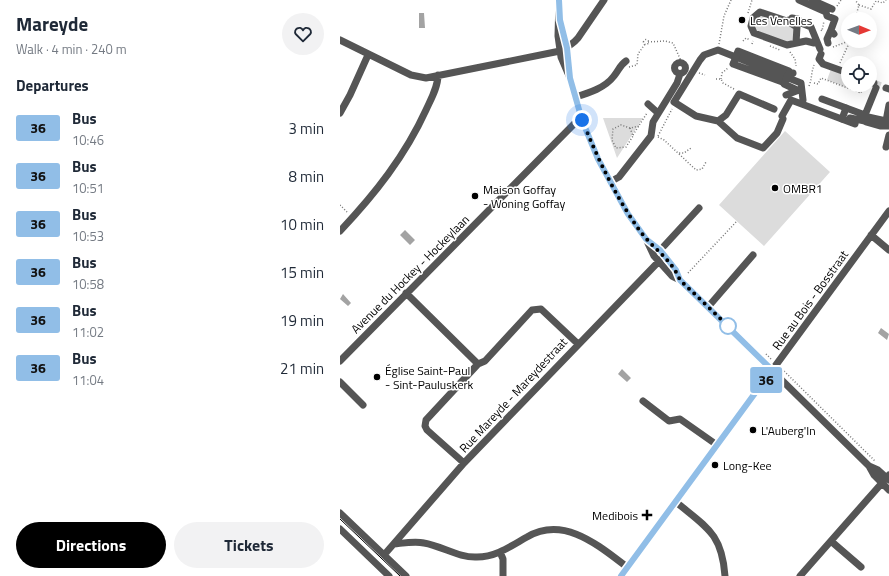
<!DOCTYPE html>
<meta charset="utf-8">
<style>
body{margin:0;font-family:"Titillium Web",sans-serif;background:#f2f2f3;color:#1f2937;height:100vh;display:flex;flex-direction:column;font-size:15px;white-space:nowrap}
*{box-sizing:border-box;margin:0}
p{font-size:13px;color:#747a83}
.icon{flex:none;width:22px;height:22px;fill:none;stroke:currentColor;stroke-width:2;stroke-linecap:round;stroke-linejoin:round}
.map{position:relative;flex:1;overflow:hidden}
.drawer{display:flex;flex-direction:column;background:#fff;width:340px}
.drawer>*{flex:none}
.badge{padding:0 8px;border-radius:3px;font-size:14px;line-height:26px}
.needle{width:26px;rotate:91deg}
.tools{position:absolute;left:501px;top:12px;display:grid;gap:8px}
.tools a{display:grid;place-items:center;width:36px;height:36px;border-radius:50%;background:#fff;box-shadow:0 4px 16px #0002;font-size:20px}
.you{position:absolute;width:20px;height:20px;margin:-10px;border:3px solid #fff;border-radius:50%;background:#1a73e8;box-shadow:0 0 0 6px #1a73e833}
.map>.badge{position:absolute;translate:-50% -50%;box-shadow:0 0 0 2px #fff}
h2{padding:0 16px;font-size:15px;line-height:36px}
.round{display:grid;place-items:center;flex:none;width:42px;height:42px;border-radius:21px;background:#f2f2f3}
.head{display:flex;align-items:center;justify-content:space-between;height:68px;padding:0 16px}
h1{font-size:19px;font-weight:700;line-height:30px}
.action{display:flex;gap:8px;margin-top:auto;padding:8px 16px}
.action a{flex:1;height:46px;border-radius:24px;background:#000;color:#fff;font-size:16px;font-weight:700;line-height:46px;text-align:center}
.action a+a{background:#f2f2f3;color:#1f2937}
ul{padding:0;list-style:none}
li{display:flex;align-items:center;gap:12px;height:48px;padding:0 16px}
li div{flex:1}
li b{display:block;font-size:15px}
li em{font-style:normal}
li .badge{min-width:44px;font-weight:700;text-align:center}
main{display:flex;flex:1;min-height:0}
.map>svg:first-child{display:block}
.green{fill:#dcdcdc}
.water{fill:#a3a3a3}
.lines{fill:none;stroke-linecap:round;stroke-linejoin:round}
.minor-tunnel{stroke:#d9d9d9;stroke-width:7;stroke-dasharray:7 3.5;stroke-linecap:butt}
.path{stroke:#777;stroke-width:1.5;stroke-dasharray:1 2;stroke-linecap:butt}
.minor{stroke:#555;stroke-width:7}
.tram{stroke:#000;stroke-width:1}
.minor-bridge{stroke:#555;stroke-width:7}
.line-casing{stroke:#fff;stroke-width:9}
.line{stroke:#91bee7;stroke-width:6}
.walk{stroke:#000;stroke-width:4;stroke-dasharray:0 7.2}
.poi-dot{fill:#000;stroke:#fff;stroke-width:1.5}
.stop-dot{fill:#fff;stroke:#91bee7;stroke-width:2}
.labels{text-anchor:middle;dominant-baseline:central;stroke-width:3;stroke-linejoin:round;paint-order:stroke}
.poi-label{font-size:12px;fill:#000;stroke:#fff;text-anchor:start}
.street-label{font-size:12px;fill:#000;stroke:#fff}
</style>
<main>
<section class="drawer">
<div class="head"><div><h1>Mareyde</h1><p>Walk · 4 min · 240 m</p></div><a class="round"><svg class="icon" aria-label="heart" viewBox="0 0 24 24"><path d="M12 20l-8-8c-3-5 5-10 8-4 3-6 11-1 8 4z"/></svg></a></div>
<h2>Departures</h2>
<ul>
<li><span class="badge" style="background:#91bee7;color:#111">36</span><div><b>Bus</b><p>10:46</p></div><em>3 min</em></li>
<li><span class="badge" style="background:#91bee7;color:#111">36</span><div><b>Bus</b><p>10:51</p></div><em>8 min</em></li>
<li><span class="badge" style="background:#91bee7;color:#111">36</span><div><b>Bus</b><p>10:53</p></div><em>10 min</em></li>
<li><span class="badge" style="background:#91bee7;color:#111">36</span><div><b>Bus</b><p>10:58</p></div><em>15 min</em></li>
<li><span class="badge" style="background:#91bee7;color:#111">36</span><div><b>Bus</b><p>11:02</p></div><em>19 min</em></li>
<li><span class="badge" style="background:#91bee7;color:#111">36</span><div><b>Bus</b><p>11:04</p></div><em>21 min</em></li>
</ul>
<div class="action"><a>Directions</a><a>Tickets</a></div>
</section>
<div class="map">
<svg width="549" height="576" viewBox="0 0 549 576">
<rect width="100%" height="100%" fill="#fff"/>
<path class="green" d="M423 14 455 28 453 40 446 43 418 32 415 28V20Z
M491 69 508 76V85H523L520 93 487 80Z
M263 118H303L277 158Z
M445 131 490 172 424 246 379 205Z"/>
<path class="water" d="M79 13H84L85 28H79Z
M65 230 75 240 70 245 60 235Z
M3 294 11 303 8 306 0 299Z
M541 328 549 334 547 340 538 333Z
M282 369 291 378 287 382 278 374Z"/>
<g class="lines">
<path class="minor-tunnel" d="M534 83 546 88"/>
<path class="path" d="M519 5 531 9 536 1 543 3 546 0
M497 6 501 0
M408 13 412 0
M515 19 519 5 515 0
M481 30 482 31 484 21
M303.5 42a2.5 2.5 0 1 1 5 0a2.5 2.5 0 1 1-5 0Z
M403 41 406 38 410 40
M308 42 325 41 333 43 342 63
M379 44 384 16 391 0
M412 44 413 41
M430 46 440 50
M493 47 509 41
M450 52 455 59 456 66
M500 63 510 41
M289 67 297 65 298 54 305 44
M359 73 365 75
M376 79H381L383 83 394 89
M381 79 382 73 388 68
M474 83 478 84 481 78 521 93 524 85
M469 86C472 79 471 73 474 65
M290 128 281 125 273 129 272 140 276 148 286 147 293 136 290 128 300 126
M293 135 307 113
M318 136 332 109
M318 137 324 140 338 153H344L351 148
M339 154 356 170 362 169 366 162
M0 205 7 212
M348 273 397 221
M426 354 432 360
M442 369 535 461"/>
<path class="minor" d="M219 0 218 36 221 57 230 78 242 120 258 159 270 182 288 214 306 239 314 256 332 276 340 280 529 466 534 475 549 490
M459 0 486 12 487 16 495 19 491 30 494 34
M472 0 492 9
M452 18 458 19 461 23 471 27 480 49
M449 20 447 21 420 12 413 18 411 26 414 33 447 45 466 41 474 43 477 42
M447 21 457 27 456 43
M221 23 227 48 229 72
M0 40 71 75 86 78 220 51C228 47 233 44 238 38L264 0
M488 43 487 39 491 30
M397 54 398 51 449 71 448 74 453 73
M481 54 479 59 483 64 508 73
M394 62 393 64 445 83
M334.5 68a5.5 5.5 0 1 1 11 0a5.5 5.5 0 1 1-11 0Z
M530 83H534
M444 84 457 90
M546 88 549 89
M446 95 459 90
M235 97C249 93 265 88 274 76 279 70 280 65 286 61
M482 99 525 115 536 88
M308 104 318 113
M434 109 399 94 386 115 378 121 356 116 334 102 360 60 364 55 378 50 461 83 463 100
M0 113 10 95 28 55
M442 116 451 100 515 124
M528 117 546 121
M510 118 525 121
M378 121 397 138 423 148 437 133 443 119
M546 121 549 105
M526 122 540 126H549
M546 147 549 135
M270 182 279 177 311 136 313 122 337 83 340 74
M0 231C35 194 65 156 86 110 91 99 98 87 98 75
M531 235 549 250
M306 239C320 249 333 264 340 280
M324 246 359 208
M66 293 138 364
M368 307 413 255
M0 361 234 124 242 120
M0 382 23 405
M303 401 329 421 340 419 377 445
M124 463 87 430 85 426 86 420 138 364 145 361 192 310 201 309 237 343
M529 466 538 470 549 480
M336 502C366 527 382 533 385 576
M0 513 66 576
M0 529 49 576
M492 542 521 567
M54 544C64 543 75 541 84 543 102 546 119 558 137 557 156 557 171 546 187 537 224 515 259 546 287 567
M160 552 163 559V576
M44 555 124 463 324 256
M281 576 549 211
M460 576 549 475"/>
<path class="tram" d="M0 519 60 576"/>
<path class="minor-bridge" d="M394 62 397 54
M445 83 448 74
M502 119 506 108"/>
</g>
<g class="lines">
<defs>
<path id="line" d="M219 0 220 20 227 48 230 78 242 120 258 159 288 214 306 239 320 250 336 270 340 280 432 370 281 576"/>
</defs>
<use href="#line" class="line-casing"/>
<use href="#line" class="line"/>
<path class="walk" d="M242 120C258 159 275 196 300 231 313 249 330 257 340 280L388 326"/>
</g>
<g class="poi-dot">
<circle cx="402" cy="20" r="4"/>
<circle cx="435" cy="188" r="4"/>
<circle cx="135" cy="196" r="4"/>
<circle cx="37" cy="377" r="4"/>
<circle cx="413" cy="430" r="4"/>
<circle cx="375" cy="465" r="4"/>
<path d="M305 509h4v4h4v4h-4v4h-4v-4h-4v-4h4z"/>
</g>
<circle class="stop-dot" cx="388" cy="326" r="8"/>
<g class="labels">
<g class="poi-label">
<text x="410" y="20">Les Venelles</text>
<text x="443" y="188">OMBR1</text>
<text x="143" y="189">Maison Goffay<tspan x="143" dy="14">- Woning Goffay</tspan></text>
<text x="45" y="370">Église Saint-Paul<tspan x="45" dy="14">- Sint-Pauluskerk</tspan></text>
<text x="421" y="430">L'Auberg'In</text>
<text x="383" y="465">Long-Kee</text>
<text x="298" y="515" text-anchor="end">Medibois</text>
</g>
<g class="street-label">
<text transform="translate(70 274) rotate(-45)">Avenue du Hockey - Hockeylaan</text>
<text transform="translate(470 300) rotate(-54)">Rue au Bois - Bosstraat</text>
<text transform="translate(173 395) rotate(-47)">Rue Mareyde - Mareydestraat</text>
</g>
</g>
</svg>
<div class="tools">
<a><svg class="needle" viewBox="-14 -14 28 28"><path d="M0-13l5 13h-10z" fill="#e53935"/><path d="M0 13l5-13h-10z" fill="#747a83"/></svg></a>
<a><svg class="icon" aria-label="locate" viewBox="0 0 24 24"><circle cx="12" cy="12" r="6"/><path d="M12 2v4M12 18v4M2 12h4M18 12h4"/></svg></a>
</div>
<div class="you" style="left:242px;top:120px"></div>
<b class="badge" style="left:426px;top:380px;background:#91bee7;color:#111">36</b>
</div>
</main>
